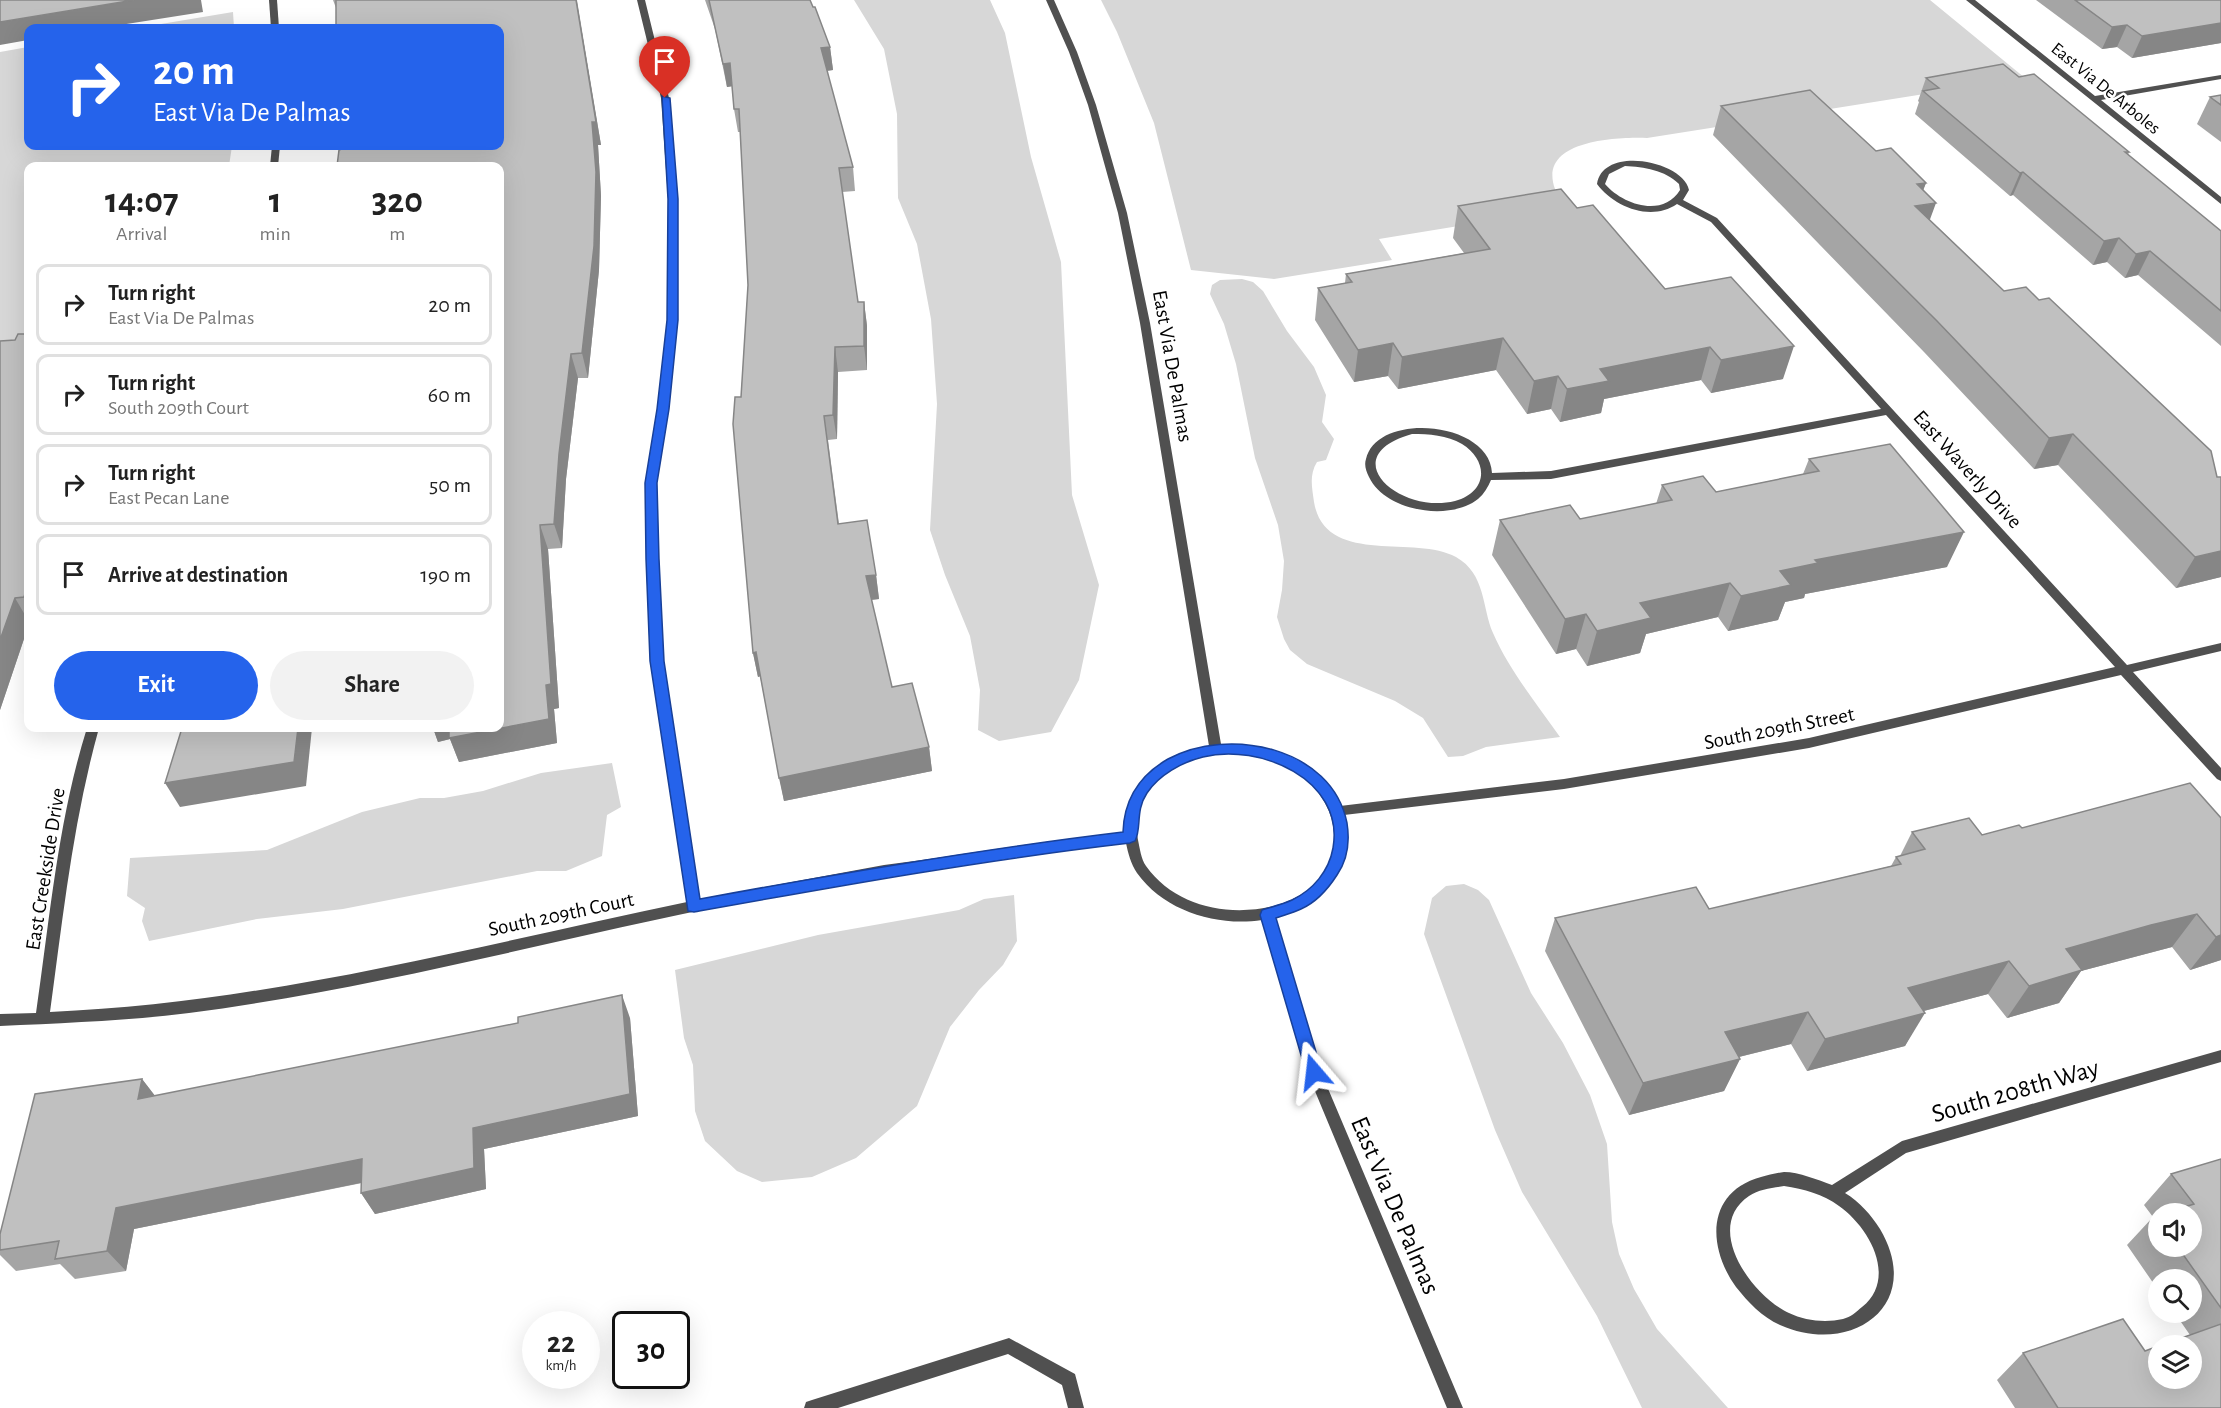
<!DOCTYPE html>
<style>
:root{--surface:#fff;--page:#f2f2f2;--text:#222;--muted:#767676;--line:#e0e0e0;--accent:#2563eb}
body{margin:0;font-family:"Alegreya Sans",sans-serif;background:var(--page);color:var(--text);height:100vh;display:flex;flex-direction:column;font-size:22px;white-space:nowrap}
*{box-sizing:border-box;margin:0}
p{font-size:20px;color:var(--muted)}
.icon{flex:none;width:33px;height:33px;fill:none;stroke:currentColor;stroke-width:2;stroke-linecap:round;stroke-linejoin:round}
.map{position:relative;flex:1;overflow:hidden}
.sheet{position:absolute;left:24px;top:162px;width:480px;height:570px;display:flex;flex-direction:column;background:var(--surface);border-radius:12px;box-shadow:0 6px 24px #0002}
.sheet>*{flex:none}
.hud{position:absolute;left:24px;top:24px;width:480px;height:126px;border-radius:12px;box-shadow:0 6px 24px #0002;background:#2563eb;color:#fff;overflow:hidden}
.controls{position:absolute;left:2148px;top:1203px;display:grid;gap:12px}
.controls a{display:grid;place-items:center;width:54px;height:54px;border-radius:50%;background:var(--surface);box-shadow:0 6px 24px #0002;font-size:30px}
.speed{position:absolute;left:522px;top:1311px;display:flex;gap:12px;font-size:30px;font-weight:700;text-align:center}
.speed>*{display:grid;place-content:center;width:78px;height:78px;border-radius:50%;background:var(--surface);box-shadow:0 6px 24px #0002;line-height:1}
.speed small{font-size:15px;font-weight:400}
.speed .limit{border:3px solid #111;border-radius:9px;background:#fff;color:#111}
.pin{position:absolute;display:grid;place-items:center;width:51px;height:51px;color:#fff;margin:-62px -26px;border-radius:50% 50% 50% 0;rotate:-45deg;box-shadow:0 0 6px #0007}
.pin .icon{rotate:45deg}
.me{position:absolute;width:66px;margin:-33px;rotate:343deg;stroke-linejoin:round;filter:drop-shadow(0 0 4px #0008)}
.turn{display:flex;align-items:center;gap:21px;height:126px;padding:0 30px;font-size:27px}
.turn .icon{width:78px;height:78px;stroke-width:2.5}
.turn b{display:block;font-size:42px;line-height:51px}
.eta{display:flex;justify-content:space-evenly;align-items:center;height:102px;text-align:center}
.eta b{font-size:36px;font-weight:600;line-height:42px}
.primary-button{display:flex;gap:12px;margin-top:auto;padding:12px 30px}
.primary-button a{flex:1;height:69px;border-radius:36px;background:var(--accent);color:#fff;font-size:24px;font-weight:600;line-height:69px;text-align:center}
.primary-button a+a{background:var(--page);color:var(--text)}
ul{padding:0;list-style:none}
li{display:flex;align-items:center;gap:18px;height:81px;margin:0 12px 9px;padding:0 18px;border:3px solid var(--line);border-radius:12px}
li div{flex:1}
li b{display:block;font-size:22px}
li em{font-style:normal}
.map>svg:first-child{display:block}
.green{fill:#d7d7d7}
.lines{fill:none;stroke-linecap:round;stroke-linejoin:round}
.lane{fill:#505050;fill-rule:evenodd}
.street{fill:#505050;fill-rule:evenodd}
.wall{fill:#a5a5a5;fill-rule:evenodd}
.shaded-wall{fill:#868686}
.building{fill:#c0c0c0;stroke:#868686;stroke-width:1.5}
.route{fill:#2563eb;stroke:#184099;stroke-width:1.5}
.labels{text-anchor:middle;stroke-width:5;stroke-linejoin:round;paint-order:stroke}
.far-street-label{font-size:18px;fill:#000;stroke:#fff}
.street-label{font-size:21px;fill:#000;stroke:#fff}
.near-street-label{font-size:26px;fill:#000;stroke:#fff}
</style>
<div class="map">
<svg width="2221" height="1408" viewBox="0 0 2221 1408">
<rect width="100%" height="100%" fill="#fff"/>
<g class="green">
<polygon points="854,0 990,0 1005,33 1031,157 1061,262 1072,495 1099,585 1079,680 1051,732 999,741 978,730 980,690 970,636 945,575 930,530 937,404 931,319 917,244 898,198 897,114 884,49"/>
<path d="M1101 0H1930L2025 78 1647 138C1617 137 1537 140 1555 189 1558 196 1565 202 1569 208L1379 239 1392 260 1274 279 1191 270 1154 123 1117 32Z"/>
<polygon points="233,12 234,28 137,28"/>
<polygon points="28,47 28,146 232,146 229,166 28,166 28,346 0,347 0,52"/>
<path d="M1242 279 1253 282 1263 291 1287 331 1314 367 1326 395 1322 422 1334 439 1326 460 1317 462C1309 475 1312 487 1314 502 1325 567 1414 534 1456 557 1486 574 1482 608 1493 633 1509 670 1537 704 1560 737L1486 747 1463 756 1448 757 1423 718 1395 701 1307 664 1290 650 1284 639 1277 617 1282 590 1284 561 1278 525 1255 458 1236 364 1224 324 1210 294 1212 285 1220 280Z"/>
<polygon points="612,763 621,807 607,815 602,856 566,871 537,871 343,909 257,919 149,941 142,921 145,908 127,896 130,858 267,850 362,812 420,798 444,798 483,791 541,773"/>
<polygon points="1464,884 1478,890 1489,900 1531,993 1563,1043 1590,1095 1607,1144 1612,1222 1619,1254 1634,1289 1657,1329 1728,1408 1642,1408 1597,1316 1522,1192 1495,1130 1424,934 1432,898 1446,886"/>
<polygon points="1014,895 1017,941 1003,965 979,990 950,1027 917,1106 856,1158 812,1177 762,1182 737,1171 705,1141 695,1111 693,1065 684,1038 675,970 818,935 959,910 984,899"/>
</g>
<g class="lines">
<polygon class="lane" points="1009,1338 1075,1374 1084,1408 1068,1408 1062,1385 1008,1354 838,1408 804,1408 806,1402 812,1400"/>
<g class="street">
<polygon points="269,0 277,0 279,28 271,28"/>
<path d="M637 0H645L669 98 678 199V320L668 409 656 483 663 661 700 899 884 865 1124 833C1121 785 1167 753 1209 746L1140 323 1118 213 1088 105 1069 52 1046 0H1054L1077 52 1096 105 1127 213 1150 323 1221 744C1269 745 1318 759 1340 806L1564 779 1809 738 2115 667 1886 415 1551 479 1491 480C1488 487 1484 494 1478 499 1449 522 1385 511 1369 477 1366 471 1364 465 1366 459 1377 411 1490 421 1492 473L1551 471 1881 409 1711 222 1677 204C1651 222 1614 207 1597 184 1603 145 1683 161 1689 190L1683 200 1717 218 2127 665 2221 643V651L2133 672 2221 768V781L2217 779 2121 675 1809 748 1564 789 1344 815C1358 866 1321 905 1274 917L1321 1072 1463 1408H1447L1307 1072 1262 920C1217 927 1164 911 1137 873 1131 864 1128 853 1126 843 995 858 864 876 735 903 553 940 373 989 189 1013 126 1021 63 1023 0 1026V1014L36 1013C50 917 58 820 87 728H99C73 821 63 917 50 1012 266 1003 476 946 687 902L651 661 646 483 658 409 668 320V199L661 98ZM1625 166C1644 167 1665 170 1679 184L1680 190C1663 218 1623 205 1605 184L1609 174ZM1412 434C1429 434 1447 435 1462 444 1489 461 1488 492 1455 501 1399 515 1333 456 1412 434ZM1216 754C1238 754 1262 754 1283 764 1350 797 1355 883 1277 905 1231 918 1175 907 1146 866 1141 859 1140 849 1138 840 1130 804 1157 773 1189 759 1198 756 1207 755 1216 754Z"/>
<polygon points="1966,0 1975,0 2095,96 2221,75 2221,79 2101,100 2221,197 2221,204"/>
<polygon points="272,146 280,146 278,166 270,166"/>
<path d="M2221 1050V1062L1906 1153 1845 1193C1860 1202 1871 1215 1880 1229 1925 1305 1852 1357 1780 1325 1762 1317 1748 1302 1736 1287 1707 1247 1706 1192 1761 1177 1768 1175 1776 1173 1784 1172 1799 1172 1818 1180 1832 1185L1902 1141ZM1784 1186C1804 1189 1823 1194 1839 1206 1869 1227 1898 1278 1862 1307 1856 1312 1851 1317 1843 1319 1826 1323 1805 1321 1789 1313 1753 1297 1702 1228 1749 1196 1759 1189 1772 1188 1784 1186Z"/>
</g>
</g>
<g class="wall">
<polygon points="333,0 577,0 601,145 598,145 601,196 599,270 588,378 578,378 566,479 562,548 548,549 559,708 554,709 557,743 459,762 450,739 438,742 433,728 500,728 500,146 336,8"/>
<polygon points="705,0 810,0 830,47 833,70 827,71 853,167 855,191 842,192 858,302 864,302 867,326 867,370 838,372 837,439 828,440 839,524 876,575 879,599 871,600 892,687 929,747 932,771 784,801 760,676 758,677 753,653 741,397 748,285 740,132 738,132 734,109 732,86 727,87 715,29"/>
<polygon points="2036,0 2221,0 2221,43 2132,58 2117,47 2102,49"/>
<polygon points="2019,77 2129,152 2128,155 2221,231 2221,346 2138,275 2125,278 2107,262 2093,265 2013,195 2010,196 1915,114 1919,102 1918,101 1926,78"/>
<polygon points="2221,95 2221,142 2197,124 2210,97"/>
<polygon points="1721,106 1876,151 1926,183 1923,190 1930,220 2004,291 2217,477 2221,477 2221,577 2176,588 2058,465 2034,469 1924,352 1713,135"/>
<polygon points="1458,206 1577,208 1665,289 1783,379 1711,393 1701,380 1604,399 1601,413 1560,422 1551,409 1527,414 1496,370 1398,389 1388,376 1354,382 1315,320 1318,288 1345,283 1346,274 1464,253 1453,238"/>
<polygon points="28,334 28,627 0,710 0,341 15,340"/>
<polygon points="1809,459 1947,567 1805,594 1804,598 1785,602 1778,620 1728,631 1718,617 1646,634 1640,653 1587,666 1576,649 1556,654 1492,555 1500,520 1580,519 1656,504 1662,485 1716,492 1803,474"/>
<polygon points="2190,783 2221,960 2190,970 2172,947 2081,971 2059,1003 2007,1018 1988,994 1924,1011 1905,1046 1807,1071 1791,1044 1739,1057 1740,1059 1724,1091 1629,1115 1545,951 1555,918 1709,909 1891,866 1896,857 1900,856 1912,832 1982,835 2022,828"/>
<polygon points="630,1018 638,1116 484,1149 486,1189 375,1214 361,1193 362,1183 134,1229 126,1271 75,1279 60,1264 16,1271 0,1255 0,1234 142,1079 155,1096"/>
<path d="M2221 1159V1408H2015L1997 1380 2023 1353 2145 1351 2190 1335 2174 1312H2192V1280H2158V1290L2127 1245 2153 1217 2144 1205 2171 1174ZM2158 1214H2192V1246H2158Z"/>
</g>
<g class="shaded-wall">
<polygon points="134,0 201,0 203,12 101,28 28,28 28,40 0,45 0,22"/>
<polygon points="576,0 577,0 577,3 601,145 598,145 601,196 599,270 588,378 582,353"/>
<polygon points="2221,23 2221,43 2132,58 2142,36"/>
<polygon points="2127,25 2117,47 2102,49 2112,27"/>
<polygon points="830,47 833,70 824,71 821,48"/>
<polygon points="730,63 734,86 727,87 723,64"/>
<polygon points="2023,172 2013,195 2010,196 2020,173"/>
<polygon points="1926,183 1917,206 1936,203 1925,233 1904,237 1917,184"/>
<polygon points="2119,238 2107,262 2093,265 2104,241"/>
<polygon points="2150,251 2138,275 2125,278 2136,254"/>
<polygon points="864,302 867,326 867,370 864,346"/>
<polygon points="1503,338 1496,370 1398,389 1402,357"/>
<polygon points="1393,343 1388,376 1354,382 1358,350"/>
<polygon points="1794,346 1783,379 1711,393 1721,360"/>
<polygon points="835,347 838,372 837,439 833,415"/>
<polygon points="1710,347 1701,380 1604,399 1601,413 1560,422 1567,389 1600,369"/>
<polygon points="571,354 578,378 566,479 562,548 554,524 559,454"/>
<polygon points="1558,376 1551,409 1527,414 1534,381"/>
<polygon points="2073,434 2058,465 2034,469 2049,438"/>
<polygon points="540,525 548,549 559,708 554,709 557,743 459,762 450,739 438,742 433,728 454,728 546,685"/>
<polygon points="1964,532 1947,567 1805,594 1804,598 1785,602 1778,620 1728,631 1741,596 1780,571 1815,560"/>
<polygon points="2221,551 2221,577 2176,588 2195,557"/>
<polygon points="876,575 879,599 869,600 866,576"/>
<polygon points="1730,583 1718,617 1646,634 1640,653 1587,666 1597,631 1640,603"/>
<polygon points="28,584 28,605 24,597"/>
<polygon points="15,598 28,620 28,627 0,710 0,640"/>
<polygon points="1586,614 1576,649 1556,654 1565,619"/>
<polygon points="756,652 761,676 758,677 753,653"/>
<polygon points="298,728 312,728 306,786 180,807 165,783"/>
<polygon points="929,747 932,771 784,801 779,778"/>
<polygon points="2197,914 2172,947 2081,971 2059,1003 2007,1018 2029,986 2066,949 2151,925"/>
<polygon points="2221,935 2221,960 2190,970 2216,937"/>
<polygon points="2009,961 1988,994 1889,1020 1908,988"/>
<polygon points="622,995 630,1018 638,1116 484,1149 486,1189 375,1214 361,1193 473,1128"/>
<polygon points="1808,1012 1791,1044 1710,1064 1725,1032"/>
<polygon points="1925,1013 1905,1046 1807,1071 1825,1039"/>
<polygon points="1740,1059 1724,1091 1629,1115 1643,1083"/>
<polygon points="142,1079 159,1101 138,1099"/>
<polygon points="362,1159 375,1180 134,1229 126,1271 107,1251 116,1208"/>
</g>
<g class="building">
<polygon points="0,0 134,0 0,22"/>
<polygon points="336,0 576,0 596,122 592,122 596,172 594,246 582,353 571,354 559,454 554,524 540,525 551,684 546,685 549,719 449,738 449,728 500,728 500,166 337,166 339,150 342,149 342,146 500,146 500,28 336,28"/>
<polygon points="709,0 810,0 813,7 815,7 830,47 821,48 853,167 839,168 858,302 864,302 864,346 835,347 833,415 824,416 838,524 867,520 876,575 866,576 892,687 912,683 929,747 779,778 756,652 753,653 733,424 735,397 741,397 748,285 739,109 734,109 730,63 723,64"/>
<polygon points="2075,0 2221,0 2221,23 2142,36 2127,25 2112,27"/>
<polygon points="2003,64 2019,77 2034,74 2129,152 2125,152 2221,231 2221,311 2150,251 2136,254 2119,238 2104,241 2023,172 2020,173 1923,91 1939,88 1926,78"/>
<polygon points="1810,90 1876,151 1891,148 1926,183 1917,184 1936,203 1915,206 2004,291 2026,287 2039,300 2049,298 2211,451 2217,477 2221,477 2221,551 2195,557 2073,434 2049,438 1937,321 1721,106"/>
<polygon points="2221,95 2221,105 2210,97"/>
<polygon points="1561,189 1577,208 1593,205 1665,289 1731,277 1794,346 1721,360 1710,347 1600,369 1609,381 1567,389 1558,376 1534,381 1503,338 1402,357 1393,343 1358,350 1318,288 1352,282 1346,274 1490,249 1458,206"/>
<polygon points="18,334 28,334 28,584 24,597 15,598 0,640 0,341 15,340"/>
<polygon points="1890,444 1964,532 1815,560 1818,563 1780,571 1791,585 1741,596 1730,583 1640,603 1651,618 1597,631 1586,614 1565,619 1500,520 1570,505 1580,519 1672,500 1662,485 1703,476 1716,492 1819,471 1809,459"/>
<polygon points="182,728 298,728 294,762 165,783"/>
<polygon points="2190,783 2221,818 2221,935 2216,937 2197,914 2151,925 2066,949 2082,970 2029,986 2009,961 1908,988 1925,1013 1825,1039 1808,1012 1725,1032 1740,1059 1643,1083 1555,918 1696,887 1709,909 1901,864 1896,857 1925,849 1912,832 1969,818 1982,835 2019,825 2022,828"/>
<polygon points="622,995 630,1094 473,1128 474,1168 361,1193 362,1159 116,1208 107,1251 55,1259 59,1241 0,1250 0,1234 35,1094 142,1079 138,1099 518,1023 518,1017"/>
<polygon points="2221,1159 2221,1308 2177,1246 2192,1246 2192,1214 2162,1214 2194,1204 2171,1174"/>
<polygon points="2158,1214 2158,1222 2154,1216"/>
<polygon points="2123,1319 2145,1351 2158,1346 2158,1378 2192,1378 2192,1346 2159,1346 2221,1324 2221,1408 2058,1408 2023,1353"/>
</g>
<path class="route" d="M662 96 670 98 678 199V320L669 409 657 483 659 559 664 661 700 899C841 873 981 849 1123 832 1124 800 1140 775 1168 759 1228 726 1332 747 1347 823 1350 842 1348 859 1337 875 1328 889 1317 902 1301 909 1293 913 1284 915 1276 918L1322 1072 1319 1077 1314 1079 1308 1077 1306 1072 1260 915 1262 910C1272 907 1283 904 1292 900 1313 890 1329 871 1333 848 1345 779 1259 743 1203 757 1182 762 1159 775 1147 793 1135 811 1142 828 1135 841L1130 843C983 860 839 886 694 912L688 911 650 661 646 559 645 483 657 409 667 320 668 199Z"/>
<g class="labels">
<g class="far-street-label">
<text transform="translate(2106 88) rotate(39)" y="6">East Via De Arboles</text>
</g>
<g class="street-label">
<text transform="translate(1173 366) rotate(80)" y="7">East Via De Palmas</text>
<text transform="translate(1968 469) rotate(48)" y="7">East Waverly Drive</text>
<text transform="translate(1779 728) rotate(-11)" y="7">South 209th Street</text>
<text transform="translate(45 869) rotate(-81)" y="7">East Creekside Drive</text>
<text transform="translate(561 914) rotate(-12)" y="7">South 209th Court</text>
</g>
<g class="near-street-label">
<text transform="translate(2015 1090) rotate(-16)" y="9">South 208th Way</text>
<text transform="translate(1396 1205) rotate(67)" y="9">East Via De Palmas</text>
</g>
</g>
</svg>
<div class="controls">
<a><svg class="icon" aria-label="sound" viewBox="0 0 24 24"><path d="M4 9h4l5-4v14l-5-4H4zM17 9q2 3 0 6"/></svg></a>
<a><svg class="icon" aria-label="search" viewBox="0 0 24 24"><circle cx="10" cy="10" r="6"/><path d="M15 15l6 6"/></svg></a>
<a><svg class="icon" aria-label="layers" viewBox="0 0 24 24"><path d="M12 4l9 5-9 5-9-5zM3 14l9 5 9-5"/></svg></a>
</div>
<div class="speed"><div>22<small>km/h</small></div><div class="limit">30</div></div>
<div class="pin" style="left:665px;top:98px;background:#d93025"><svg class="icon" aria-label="arrive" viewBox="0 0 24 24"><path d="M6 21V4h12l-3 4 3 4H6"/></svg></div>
<svg class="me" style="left:1314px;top:1072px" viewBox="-20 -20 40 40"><path d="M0-17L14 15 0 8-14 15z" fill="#2563eb" stroke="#fff" stroke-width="4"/></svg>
<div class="hud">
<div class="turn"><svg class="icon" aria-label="right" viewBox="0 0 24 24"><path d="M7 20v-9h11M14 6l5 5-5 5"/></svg><div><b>20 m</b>East Via De Palmas</div></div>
</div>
<section class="sheet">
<div class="eta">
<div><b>14:07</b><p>Arrival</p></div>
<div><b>1</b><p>min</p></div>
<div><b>320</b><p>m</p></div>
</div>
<ul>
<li><svg class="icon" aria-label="right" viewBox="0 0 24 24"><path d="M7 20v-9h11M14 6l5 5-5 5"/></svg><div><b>Turn right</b><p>East Via De Palmas</p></div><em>20 m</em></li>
<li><svg class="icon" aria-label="right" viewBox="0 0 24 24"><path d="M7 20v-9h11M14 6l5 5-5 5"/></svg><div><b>Turn right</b><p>South 209th Court</p></div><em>60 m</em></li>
<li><svg class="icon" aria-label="right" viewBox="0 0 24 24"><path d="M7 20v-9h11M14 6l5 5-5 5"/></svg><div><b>Turn right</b><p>East Pecan Lane</p></div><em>50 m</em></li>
<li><svg class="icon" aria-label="arrive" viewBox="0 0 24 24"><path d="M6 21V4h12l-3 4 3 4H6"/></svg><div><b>Arrive at destination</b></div><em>190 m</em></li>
</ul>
<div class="primary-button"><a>Exit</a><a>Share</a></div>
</section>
</div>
